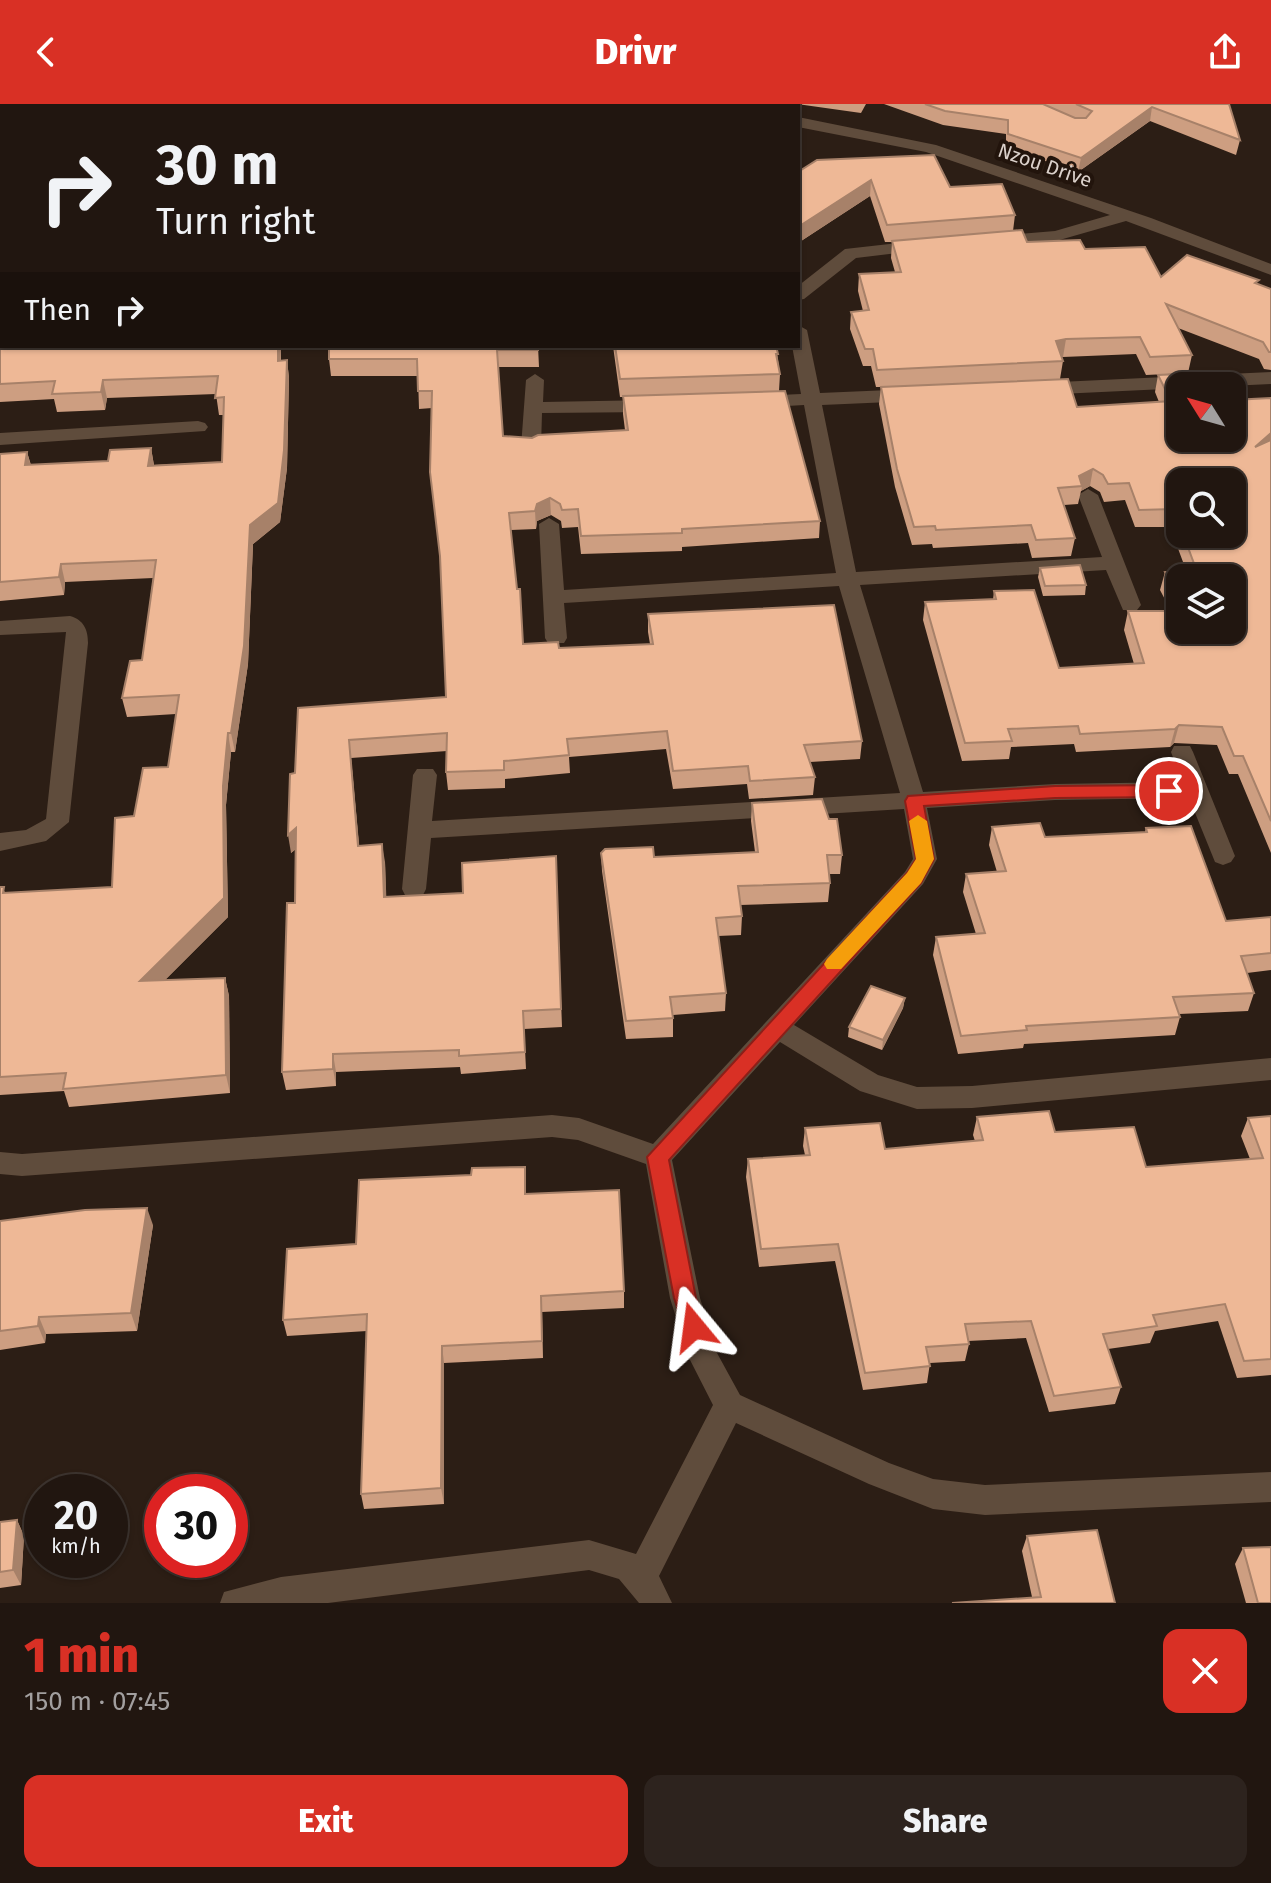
<!DOCTYPE html>
<meta charset="utf-8">
<style>
:root{--surface:#211610;--page:#2d231e;--text:#f1f3f6;--muted:#a29f9f;--line:#3e3530;--accent:#d93025}
body{margin:0;font-family:"Fira Sans",sans-serif;background:var(--page);color:var(--text);height:100vh;display:flex;flex-direction:column;font-size:30px;white-space:nowrap}
*{box-sizing:border-box;margin:0}
p{font-size:26px;color:var(--muted)}
.icon{flex:none;width:44px;height:44px;fill:none;stroke:currentColor;stroke-width:2;stroke-linecap:round;stroke-linejoin:round}
.map{position:relative;height:1499px;overflow:hidden}
.drawer{display:flex;flex-direction:column;background:var(--surface);flex:1}
.drawer>*{flex:none}
.hud{position:absolute;left:0px;top:0px;width:800px;height:244px;box-shadow:0 2px 6px #0004,0 0 0 2px var(--line);background:#211610;color:var(--text);overflow:hidden}
.needle{width:52px;rotate:307deg}
.fabs{position:absolute;left:1166px;top:268px;display:grid;gap:16px}
.fabs a{display:grid;place-items:center;width:80px;height:80px;border-radius:16px;background:var(--surface);box-shadow:0 2px 6px #0004,0 0 0 2px var(--line);font-size:40px}
.speed{position:absolute;left:24px;top:1370px;display:flex;gap:16px;font-size:40px;font-weight:700;text-align:center}
.speed>*{display:grid;place-content:center;width:104px;height:104px;border-radius:50%;background:var(--surface);box-shadow:0 2px 6px #0004,0 0 0 2px var(--line);line-height:1}
.speed small{font-size:20px;font-weight:400}
.speed .limit{border:12px solid #d22;background:#fff;color:#111}
.pin{position:absolute;display:grid;place-items:center;width:68px;height:68px;color:#fff;margin:-34px;border:4px solid #fff;border-radius:50%;box-shadow:0 2px 8px #0007}
.me{position:absolute;width:88px;margin:-44px;rotate:344deg;stroke-linejoin:round;filter:drop-shadow(0 0 6px #0008)}
.turn{display:flex;align-items:center;gap:28px;height:168px;padding:0 24px;font-size:36px}
.turn .icon{width:104px;height:104px;stroke-width:2.5}
.turn b{display:block;font-size:56px;line-height:68px}
.then{display:flex;align-items:center;height:76px;padding:0 24px;background:#0003;gap:16px;font-size:30px}
.round{display:grid;place-items:center;flex:none;width:84px;height:84px;border-radius:16px;background:var(--page)}
.headline{display:flex;align-items:center;justify-content:space-between;height:136px;padding:0 24px}
h1{font-size:48px;font-weight:800;line-height:60px;color:var(--accent)}
.cta{display:flex;gap:16px;margin-top:auto;padding:16px 24px}
.cta a{flex:1;height:92px;border-radius:16px;background:var(--accent);color:#fff;font-size:32px;font-weight:800;line-height:92px;text-align:center}
.cta a+a{background:var(--page);color:var(--text)}
header{display:flex;justify-content:space-between;align-items:center;height:104px;padding:0 24px;background:var(--accent);color:#fff;font-size:36px;font-weight:800}
.map>svg:first-child{display:block}
.lines{fill:none;stroke-linecap:round;stroke-linejoin:round}
.minor{fill:#5f4c3c;fill-rule:evenodd}
.wall{fill:#cd9e81;fill-rule:evenodd}
.shaded-wall{fill:#a78169}
.building{fill:#eeb896;stroke:#a78169;stroke-width:2}
.route{fill:#d93025;stroke:#8d1f18;stroke-width:2}
.slow{fill:#f59e0b}
.labels{text-anchor:middle;stroke-width:8;stroke-linejoin:round;paint-order:stroke}
.far-street-label{font-size:20px;fill:#dbd1cb;stroke:#22140c}
</style>
<header><svg class="icon" aria-label="back" viewBox="0 0 24 24"><path d="M15 5l-7 7 7 7"/></svg>Drivr<svg class="icon" aria-label="share" viewBox="0 0 24 24"><path d="M12 15V3M7 8l5-5 5 5M5 13v7h14v-7"/></svg></header>
<div class="map">
<svg width="1271" height="1499" viewBox="0 0 1271 1499">
<rect width="100%" height="100%" fill="#2c1e15"/>
<g class="lines">
<g class="minor">
<polygon points="471,0 487,0 469,2"/>
<polygon points="682,0 709,0 711,2 684,2"/>
<polygon points="716,0 734,0 714,2"/>
<polygon points="798,13 936,41 1151,114 1271,160 1271,171 1126,117 1056,137 987,141 985,137 993,132 1055,127 1110,111 926,48 798,23"/>
<polygon points="925,136 933,141 931,145 856,154 804,195 798,196 798,182 845,145"/>
<polygon points="798,221 807,226 820,289 913,285 922,291 913,297 822,301 856,468 1102,453 1078,391 1088,385 1098,391 1141,501 1137,506 1123,506 1106,466 860,481 923,688 1055,680 1182,678 1171,648 1174,642 1190,642 1193,648 1235,752 1231,758 1223,761 1215,758 1189,694 1055,696 927,704 937,755 923,780 794,921 878,971 917,983 972,982 1271,954 1271,976 972,1004 917,1005 860,987 780,938 672,1056 700,1194 717,1249 740,1291 889,1359 933,1375 985,1381 1271,1368 1271,1398 985,1411 933,1405 869,1380 736,1319 659,1472 672,1499 639,1499 619,1475 589,1466 328,1499 220,1499 224,1488 281,1473 589,1436 636,1450 713,1301 688,1252 670,1194 646,1060 578,1036 552,1033 22,1072 0,1070 0,1048 22,1050 552,1011 579,1014 653,1040 905,768 913,755 904,705 431,734 426,785 423,791 414,794 405,791 402,785 413,671 417,665 433,665 437,671 432,717 900,689 839,482 564,499 567,534 564,539 548,539 545,534 539,420 549,414 559,420 564,486 836,469 804,301 754,304 745,298 754,292 801,290 792,242 798,242"/>
<polygon points="1271,268 1271,280 1038,291 1029,285 1038,279"/>
<polygon points="535,270 544,276 543,298 653,296 662,302 653,308 542,309 541,343 531,349 521,343 526,276"/>
<polygon points="198,317 205,319 208,323 205,327 0,341 0,329"/>
<path d="M70 512C84 516 88 526 88 539L69 718 46 737 0 747V729L26 726 46 715 66 528 0 531V517Z"/>
</g>
</g>
<g class="wall">
<polygon points="0,0 2,2 2,98 0,98"/>
<polygon points="553,0 592,0 591,2"/>
<polygon points="797,0 866,0 861,9"/>
<polygon points="884,0 1229,0 1240,36 1236,51 1150,17 1078,68 1006,44 1006,30 943,21"/>
<path d="M798 68 950 83 1015 111 1013 127 1027 138 1085 145 1161 173 1258 180 1271 185V266L1264 265 1259 255 1178 224 1192 251 1188 269 1146 271 1136 250 1063 253H1061L1063 257 1060 275 1077 303 1159 298 1155 288 1158 271 1201 269 1180 334 1271 294V749L1238 670H1229L1217 641 1174 639 1170 643 1076 648 1074 640 1011 643 1009 655 962 657 923 516 925 498 993 496 994 487 1059 564 1134 560 1124 526 1128 507H1171L1160 486 1165 468 1186 466 1170 423H1135L1125 396 1104 398 1100 388 1090 382 1081 387 1078 400 1064 401 1075 434 1071 452 1032 454 1028 439 933 444 932 440 912 441 895 383 879 300 881 283H876L871 262H863L850 225 851 208 863 207 858 187 859 170 895 168 891 154 892 138H885L870 92 798 139ZM1180 378 1232 430H1180ZM1180 474 1232 526H1180Z"/>
<polygon points="0,242 281,242 281,257 287,256 289,274 287,364 280,418 253,440 248,560 235,648 231,648 226,701 228,813 165,876 225,874 229,892 230,989 69,1003 64,987 0,991 0,783 6,789 112,783 134,712 168,663 176,610 127,613 122,594 142,556 153,474 65,478 64,491 0,497 0,350 27,348 31,361 108,357 151,344 154,361 222,358 224,311 219,311 216,290 107,294 105,306 57,308 54,295 0,298"/>
<polygon points="538,242 539,263 498,263 503,332 532,334 625,326 623,310 623,293 620,293 613,242 776,242 780,270 779,287 820,417 819,434 682,443 682,447 581,450 578,423 562,424 561,417 551,411 537,417 536,425 511,426 523,540 559,544 650,540 648,528 648,510 862,637 860,655 810,658 815,673 813,691 749,695 747,680 673,685 666,645 569,653 570,669 505,675 505,684 448,686 446,668 447,647 351,654 359,742 385,758 386,793 463,789 556,752 562,923 524,925 526,965 461,970 460,963 336,968 336,982 286,986 282,968 295,799 296,745 291,749 298,604 446,593 441,459 430,368 432,304 419,305 418,272 331,272 329,255"/>
<polygon points="1040,464 1086,481 1085,491 1043,492 1038,473"/>
<polygon points="752,699 829,715 842,751 840,770 829,770 830,779 828,798 740,801 742,812 741,831 718,832 726,889 725,907 673,911 673,933 626,935 602,767 601,749 654,753 755,748 751,717"/>
<polygon points="992,723 1045,733 1145,728 1146,724 1226,817 1271,813 1271,866 1247,869 1254,889 1248,907 1179,910 1180,913 1175,931 1024,940 1023,944 958,950 933,851 936,833 976,830 963,788 966,770 997,768 989,741"/>
<polygon points="905,894 903,904 882,946 848,933 849,923"/>
<polygon points="1271,1012 1271,1271 1237,1274 1218,1217 1155,1227 1150,1239 1108,1245 1121,1283 1115,1300 1049,1308 1026,1234 968,1237 969,1240 965,1257 930,1259 927,1279 863,1286 835,1157 759,1163 746,1073 748,1055 805,1051 803,1042 805,1024 885,1045 975,1037 973,1031 977,1013 1055,1028 1146,1063 1250,1055 1241,1032 1248,1014"/>
<polygon points="526,1080 526,1090 624,1187 624,1204 542,1208 543,1254 444,1259 444,1400 364,1405 361,1390 367,1227 287,1232 283,1216 356,1140"/>
<polygon points="0,1117 153,1121 137,1227 46,1230 45,1239 0,1246"/>
<polygon points="17,1416 24,1432 21,1481 0,1484 0,1418"/>
<polygon points="1027,1432 1115,1499 1032,1493 1022,1447"/>
<polygon points="1243,1444 1271,1499 1246,1499 1235,1460"/>
</g>
<g class="shaded-wall">
<polygon points="1152,3 1150,17 1078,68 1081,54"/>
<polygon points="871,76 870,92 798,139 798,123"/>
<polygon points="1066,235 1063,253 1053,254 1056,237"/>
<polygon points="278,242 281,242 280,275 278,257"/>
<polygon points="287,256 289,274 287,364 280,418 253,440 248,560 235,648 231,629 250,421"/>
<polygon points="103,276 107,294 105,306 101,288"/>
<polygon points="1271,329 1271,343 1255,343"/>
<polygon points="151,344 154,362 148,362"/>
<polygon points="27,348 32,366 25,361"/>
<polygon points="1093,365 1090,382 1081,387 1082,382 1079,372"/>
<polygon points="550,394 551,411 537,417 536,425 535,407 537,400"/>
<polygon points="61,460 65,478 64,491 59,473"/>
<polygon points="1179,621 1174,639 1170,643 1175,625"/>
<polygon points="228,629 231,648 226,701 228,813 145,896 140,877 223,682"/>
<polygon points="349,636 351,654 361,760 358,742"/>
<polygon points="296,724 299,742 291,749 288,731"/>
<polygon points="382,740 385,758 387,811 384,793"/>
<polygon points="225,874 229,892 230,989 226,971"/>
<polygon points="905,894 903,904 882,946 883,936"/>
<polygon points="333,950 336,968 336,982 333,965"/>
<polygon points="147,1104 153,1121 137,1227 131,1209"/>
<polygon points="39,1213 46,1230 45,1239 38,1222"/>
<polygon points="442,1242 444,1259 444,1400 441,1384"/>
<polygon points="17,1416 24,1432 21,1481 13,1466"/>
</g>
<g class="building">
<polygon points="0,0 77,0 76,2 2,2 2,81 0,81"/>
<polygon points="925,0 1043,0 1075,14 1086,14 1092,7 1076,0 1229,0 1240,36 1152,3 1081,54 1008,30 1008,16 945,7"/>
<polygon points="934,51 950,83 1002,80 1015,111 887,121 871,76 798,123 798,68 817,56"/>
<polygon points="1022,126 1027,138 1080,136 1085,145 1145,143 1161,173 1187,151 1259,176 1255,179 1271,185 1271,248 1269,248 1263,238 1166,200 1192,251 1150,253 1140,233 1066,235 1056,237 1063,257 877,266 873,245 865,245 851,208 869,206 859,170 901,168 892,137"/>
<polygon points="0,242 278,242 278,257 287,256 284,346 278,399 250,421 244,542 231,629 228,629 223,682 224,794 140,877 225,874 226,971 63,985 66,969 0,973 0,783 4,783 3,789 112,783 115,714 134,712 143,664 168,663 179,591 122,594 130,557 142,556 156,456 61,460 59,473 0,478 0,350 27,348 25,361 108,357 110,346 151,344 148,362 222,358 224,293 215,294 218,272 103,276 101,288 52,290 55,277 0,280"/>
<polygon points="329,242 538,242 538,246 497,246 503,332 532,334 538,331 628,326 623,292 785,287 820,417 682,425 682,429 581,432 578,405 562,406 560,400 550,394 537,400 535,407 509,409 517,485 520,485 523,540 558,538 559,544 653,540 648,510 834,501 862,637 804,641 815,673 750,677 748,662 673,667 667,627 567,635 569,651 504,657 504,666 446,668 447,629 349,636 358,742 382,740 384,793 463,789 462,759 556,752 561,905 523,907 525,948 459,952 459,946 333,950 333,965 282,968 287,799 295,799 296,724 288,731 290,670 295,669 298,604 446,593 440,452 430,368 432,287 418,287 417,255 329,255"/>
<polygon points="615,242 776,242 778,250 776,250 780,270 620,275"/>
<polygon points="1201,269 1208,282 1180,282 1180,334 1232,334 1232,296 1271,294 1271,329 1255,343 1271,336 1271,717 1243,652 1234,652 1222,623 1179,621 1175,625 1080,630 1078,622 1008,625 1012,637 965,639 925,498 996,495 994,487 1034,486 1059,564 1144,559 1128,507 1180,507 1180,526 1232,526 1232,474 1180,474 1180,497 1165,468 1196,465 1183,430 1232,430 1232,378 1180,378 1180,421 1174,405 1139,406 1129,379 1108,380 1103,371 1093,365 1079,372 1082,382 1058,384 1075,434 1036,436 1031,421 936,426 935,422 914,423 897,365 881,283 1068,275 1077,303 1171,297 1158,271"/>
<polygon points="1080,461 1086,481 1045,482 1040,464"/>
<polygon points="822,695 829,715 837,715 842,751 827,751 830,779 738,782 742,812 716,814 726,889 670,893 673,914 626,917 601,749 605,745 653,743 654,753 758,748 752,699"/>
<polygon points="1040,719 1045,733 1147,728 1146,724 1191,722 1226,817 1271,813 1271,849 1241,852 1254,889 1173,893 1180,913 1026,922 1027,926 961,932 936,833 985,829 966,770 1006,767 992,723"/>
<polygon points="871,882 905,894 883,936 849,923"/>
<polygon points="1049,1007 1055,1028 1134,1023 1146,1063 1263,1054 1248,1014 1271,1012 1271,1255 1244,1257 1225,1200 1153,1211 1157,1222 1103,1230 1121,1283 1054,1292 1031,1217 965,1220 969,1240 926,1243 930,1262 865,1269 838,1140 761,1145 748,1055 810,1051 805,1024 880,1019 885,1045 983,1036 977,1013"/>
<polygon points="525,1063 525,1090 619,1086 624,1187 541,1192 542,1237 442,1242 441,1384 361,1390 367,1210 283,1216 287,1145 356,1140 359,1076 471,1071 472,1064"/>
<polygon points="147,1104 131,1209 39,1213 38,1222 0,1227 0,1117 85,1106"/>
<polygon points="17,1416 13,1466 0,1468 0,1418"/>
<polygon points="1097,1426 1115,1499 952,1499 1041,1493 1027,1432"/>
<polygon points="1271,1443 1271,1499 1258,1499 1243,1444"/>
</g>
<polygon class="route" points="1169,681 1178,687 1169,693 1055,694 924,702 934,755 921,779 669,1056 696,1194 705,1223 702,1230 694,1233 686,1230 674,1194 647,1053 907,769 916,755 905,697 908,692 1055,682"/>
<polygon class="slow" points="918,711 927,717 934,755 921,779 841,865 827,865 824,860 827,855 907,769 916,755 909,717"/>
<g class="labels">
<g class="far-street-label">
<text transform="translate(1045 61) rotate(19)" y="7">Nzou Drive</text>
</g>
</g>
</svg>
<div class="fabs">
<a><svg class="needle" viewBox="-14 -14 28 28"><path d="M0-13l5 13h-10z" fill="#e53935"/><path d="M0 13l5-13h-10z" fill="#a29f9f"/></svg></a>
<a><svg class="icon" aria-label="search" viewBox="0 0 24 24"><circle cx="10" cy="10" r="6"/><path d="M15 15l6 6"/></svg></a>
<a><svg class="icon" aria-label="layers" viewBox="0 0 24 24"><path d="M12 4l9 5-9 5-9-5zM3 14l9 5 9-5"/></svg></a>
</div>
<div class="speed"><div>20<small>km/h</small></div><div class="limit">30</div></div>
<div class="pin" style="left:1169px;top:687px;background:#d93025"><svg class="icon" aria-label="arrive" viewBox="0 0 24 24"><path d="M6 21V4h12l-3 4 3 4H6"/></svg></div>
<svg class="me" style="left:694px;top:1223px" viewBox="-20 -20 40 40"><path d="M0-17L14 15 0 8-14 15z" fill="#d93025" stroke="#fff" stroke-width="4"/></svg>
<div class="hud">
<div class="turn"><svg class="icon" aria-label="right" viewBox="0 0 24 24"><path d="M7 20v-9h11M14 6l5 5-5 5"/></svg><div><b>30 m</b>Turn right</div></div>
<div class="then">Then<svg class="icon" aria-label="right" viewBox="0 0 24 24"><path d="M7 20v-9h11M14 6l5 5-5 5"/></svg></div>
</div>
</div>
<section class="drawer">
<div class="headline"><div><h1>1 min</h1><p>150 m · 07:45</p></div><a class="round" style="background:#d93025;color:#fff"><svg class="icon" aria-label="close" viewBox="0 0 24 24"><path d="M6 6l12 12M18 6L6 18"/></svg></a></div>
<div class="cta"><a>Exit</a><a>Share</a></div>
</section>
